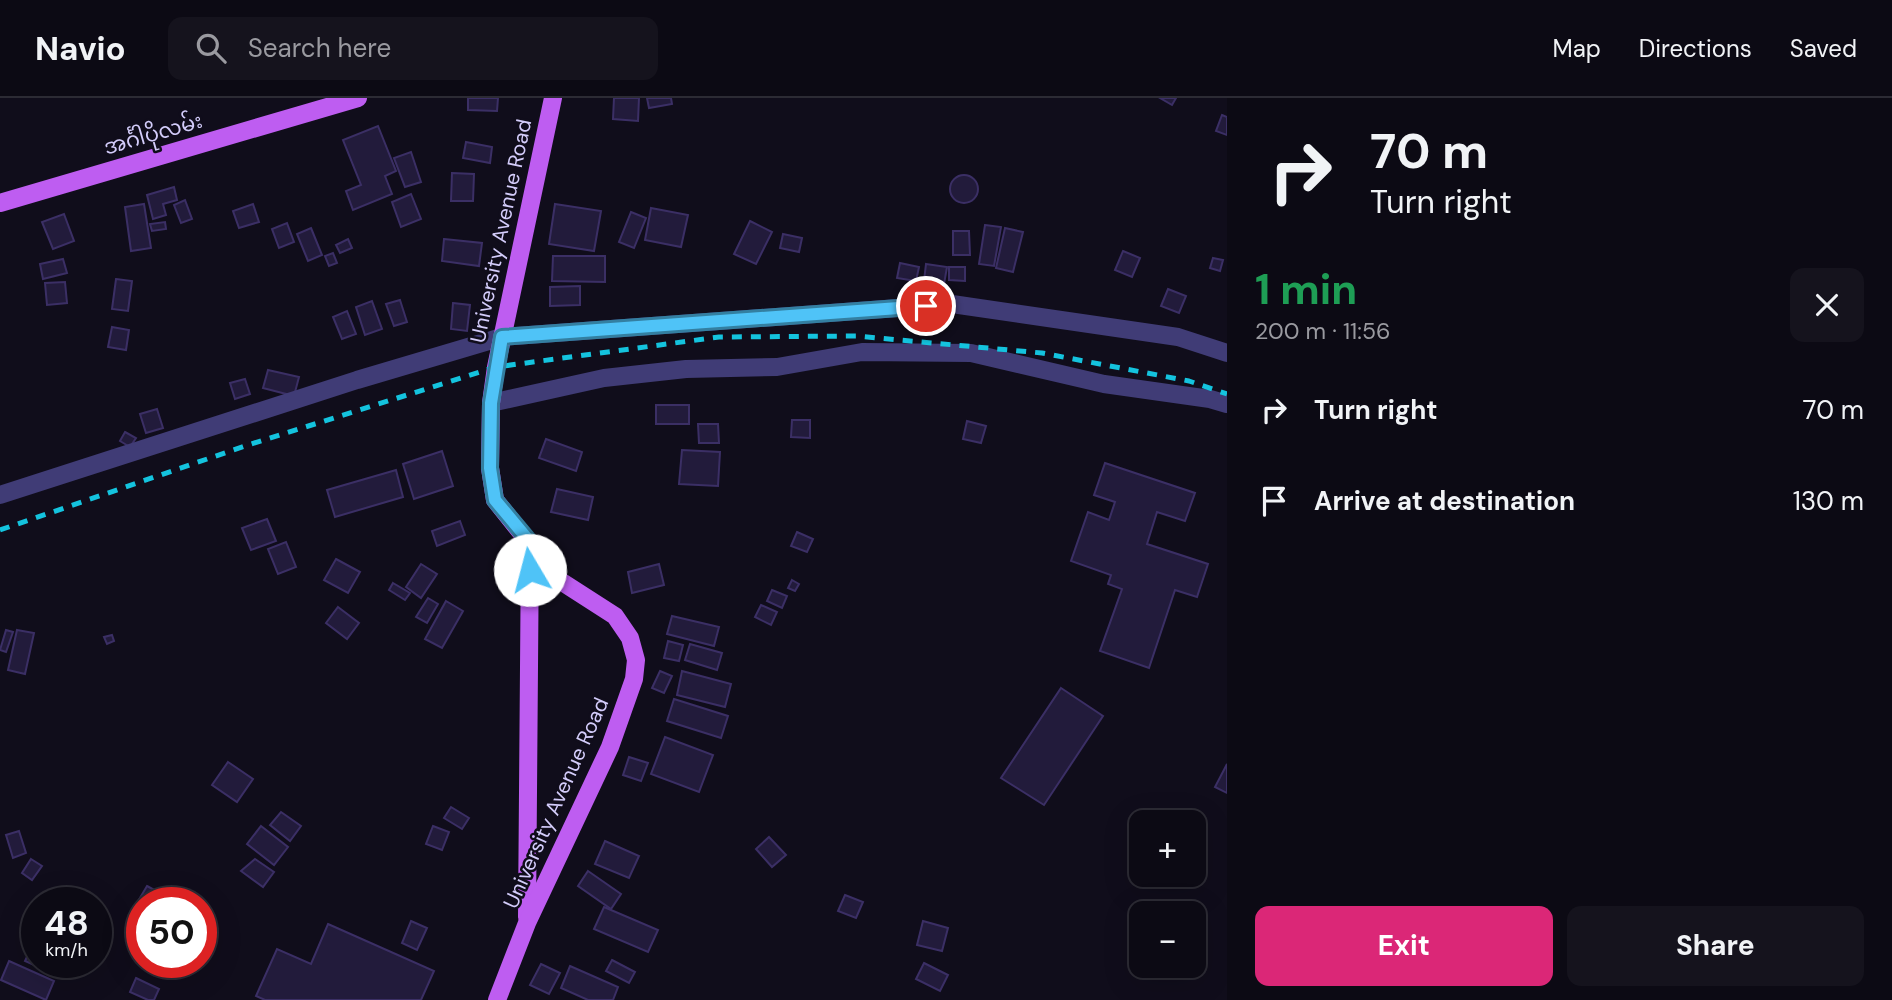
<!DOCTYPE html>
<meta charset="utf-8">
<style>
:root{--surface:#0c0a14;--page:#15131d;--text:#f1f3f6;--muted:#9a9aa0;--line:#2c2b34;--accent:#db2777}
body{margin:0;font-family:"DM Sans","Noto Sans Myanmar",sans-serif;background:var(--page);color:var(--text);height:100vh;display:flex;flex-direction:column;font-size:26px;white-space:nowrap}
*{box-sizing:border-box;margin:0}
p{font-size:23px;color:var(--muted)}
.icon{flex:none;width:38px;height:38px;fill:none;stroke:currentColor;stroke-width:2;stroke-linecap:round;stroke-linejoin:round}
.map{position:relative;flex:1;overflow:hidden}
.panel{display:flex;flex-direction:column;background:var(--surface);width:665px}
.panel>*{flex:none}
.banner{background:#0c0a14;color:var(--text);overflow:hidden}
.controls{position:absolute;left:1129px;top:712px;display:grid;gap:14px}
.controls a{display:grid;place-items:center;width:77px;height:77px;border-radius:14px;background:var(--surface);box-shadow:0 7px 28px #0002,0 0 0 2px var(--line);font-size:35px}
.speed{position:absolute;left:21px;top:789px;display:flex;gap:14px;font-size:35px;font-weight:700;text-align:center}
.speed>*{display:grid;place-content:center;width:91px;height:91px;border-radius:50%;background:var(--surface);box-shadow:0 7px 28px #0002,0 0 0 2px var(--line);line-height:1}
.speed small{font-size:18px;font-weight:400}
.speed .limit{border:10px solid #d22;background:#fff;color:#111}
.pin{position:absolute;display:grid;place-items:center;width:60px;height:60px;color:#fff;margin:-30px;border:4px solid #fff;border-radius:50%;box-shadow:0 2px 7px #0007}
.me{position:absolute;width:77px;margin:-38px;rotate:352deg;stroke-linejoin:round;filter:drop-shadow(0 0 5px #0008)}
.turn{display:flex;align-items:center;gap:24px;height:147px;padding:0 28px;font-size:32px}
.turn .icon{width:91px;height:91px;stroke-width:2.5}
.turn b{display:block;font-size:49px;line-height:60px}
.round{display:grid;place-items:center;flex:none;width:74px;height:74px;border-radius:14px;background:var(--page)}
.summary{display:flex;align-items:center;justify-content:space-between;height:119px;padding:0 28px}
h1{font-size:42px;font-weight:700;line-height:52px;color:#1e9e55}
.button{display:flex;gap:14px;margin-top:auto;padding:14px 28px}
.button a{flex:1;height:80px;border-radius:14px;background:var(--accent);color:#fff;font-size:28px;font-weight:700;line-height:80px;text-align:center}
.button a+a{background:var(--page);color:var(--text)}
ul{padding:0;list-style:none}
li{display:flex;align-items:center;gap:21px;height:91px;padding:0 28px}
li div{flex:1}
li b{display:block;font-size:26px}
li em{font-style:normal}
header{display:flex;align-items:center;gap:42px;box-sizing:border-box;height:98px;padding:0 35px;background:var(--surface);border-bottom:2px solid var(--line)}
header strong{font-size:33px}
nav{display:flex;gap:38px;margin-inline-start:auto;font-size:24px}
.search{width:490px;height:63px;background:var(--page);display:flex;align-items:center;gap:18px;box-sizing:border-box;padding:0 24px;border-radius:14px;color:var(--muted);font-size:26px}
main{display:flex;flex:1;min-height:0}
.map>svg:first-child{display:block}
.building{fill:#221b3b;stroke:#3b2f65;stroke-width:2}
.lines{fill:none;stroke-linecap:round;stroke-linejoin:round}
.minor{stroke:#403c76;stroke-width:18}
.major{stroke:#be5df1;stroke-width:18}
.rail{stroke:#14c3de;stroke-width:5;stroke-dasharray:10 9;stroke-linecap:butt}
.route-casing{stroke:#337fa1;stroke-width:18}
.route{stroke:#4fc3f7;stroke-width:12}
.labels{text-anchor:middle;stroke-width:5;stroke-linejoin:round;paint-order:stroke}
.street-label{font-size:21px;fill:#d3ccfa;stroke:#100d1b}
</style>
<header>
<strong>Navio</strong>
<div class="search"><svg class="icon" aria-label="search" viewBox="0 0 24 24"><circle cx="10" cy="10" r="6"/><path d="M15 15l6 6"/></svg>Search here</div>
<nav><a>Map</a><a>Directions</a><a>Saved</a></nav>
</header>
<main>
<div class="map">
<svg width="1227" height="902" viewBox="0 0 1227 902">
<rect width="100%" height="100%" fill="#100d1b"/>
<g class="building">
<polygon points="468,0 498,0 497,13 468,12"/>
<polygon points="614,0 639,0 638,23 613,21"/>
<polygon points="647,0 671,0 672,6 649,10"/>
<polygon points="1160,0 1176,0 1172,7"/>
<polygon points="1222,17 1227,19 1227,37 1216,33"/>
<polygon points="378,28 396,73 385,78 392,96 353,112 346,93 361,87 343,42"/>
<polygon points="466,44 492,49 490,65 463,60"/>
<polygon points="411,54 421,84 405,89 394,60"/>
<polygon points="452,75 474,76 473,103 451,103"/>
<circle cx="964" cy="91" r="14"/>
<polygon points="174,89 177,102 163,106 166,117 153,121 147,97"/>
<polygon points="411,96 421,121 401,129 392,104"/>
<polygon points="185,102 192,121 181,125 174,107"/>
<polygon points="144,106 151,150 131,153 125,109"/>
<polygon points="253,106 259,124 239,130 233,113"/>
<polygon points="555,106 601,113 594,153 549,146"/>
<polygon points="651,110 688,117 681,149 645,142"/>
<polygon points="631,114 646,120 634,150 619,144"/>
<polygon points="64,116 74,143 53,151 42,124"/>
<polygon points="750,123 772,134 756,166 734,156"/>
<polygon points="165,124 166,131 152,133 150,126"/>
<polygon points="287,125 294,144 279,150 272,131"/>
<polygon points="985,127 1001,129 994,168 979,166"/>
<polygon points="311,130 322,157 308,163 297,136"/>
<polygon points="1005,130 1023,134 1013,174 996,170"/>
<polygon points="953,133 969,133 970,157 953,157"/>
<polygon points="783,136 802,140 799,154 780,150"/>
<polygon points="348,141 352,150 340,155 336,147"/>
<polygon points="444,141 482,145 479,168 442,163"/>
<polygon points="1123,153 1140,160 1132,179 1115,172"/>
<polygon points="333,155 337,165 329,168 325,158"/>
<polygon points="553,158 605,158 605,184 552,183"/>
<polygon points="1213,160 1223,162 1220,173 1210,170"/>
<polygon points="63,161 67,175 43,181 40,166"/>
<polygon points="900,165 919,169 916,183 897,180"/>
<polygon points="926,166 947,169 944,186 924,183"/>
<polygon points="949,169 965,169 965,183 949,182"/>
<polygon points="116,181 132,183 128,213 112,211"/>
<polygon points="65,184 67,205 47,207 45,185"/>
<polygon points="580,188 580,207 550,208 550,189"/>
<polygon points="1168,191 1186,198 1179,215 1161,208"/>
<polygon points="400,202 407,224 394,228 386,206"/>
<polygon points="372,203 382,231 365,237 356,209"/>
<polygon points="453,205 470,207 467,233 451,231"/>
<polygon points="347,213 356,236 342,241 333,219"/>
<polygon points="112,229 129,232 126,252 108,249"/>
<polygon points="268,272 299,279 294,298 263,290"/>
<polygon points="245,281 250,296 235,301 230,285"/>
<rect x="656" y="307" width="33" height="19"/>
<polygon points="157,311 163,330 146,335 140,316"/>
<polygon points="792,322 810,322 810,340 791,339"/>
<polygon points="967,323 986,328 981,345 963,341"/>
<polygon points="698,326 718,326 719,345 699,345"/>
<polygon points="125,334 136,340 130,349 120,343"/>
<polygon points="546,341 582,354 576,373 539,360"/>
<polygon points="682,352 720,354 718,388 679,386"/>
<polygon points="442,353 453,388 414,401 403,366"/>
<polygon points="1105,365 1195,395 1185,423 1157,414 1147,446 1208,466 1197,499 1175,492 1149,570 1100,553 1122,491 1108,486 1111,477 1071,463 1088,414 1109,422 1115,404 1094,397"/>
<polygon points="396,372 403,399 335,419 327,392"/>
<polygon points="557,391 593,399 588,422 551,414"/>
<polygon points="267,421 276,443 251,452 242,430"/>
<polygon points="460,423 465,437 437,448 432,433"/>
<polygon points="797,434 813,441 807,454 791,448"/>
<polygon points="286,444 296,469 278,476 268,451"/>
<polygon points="336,461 360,474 348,495 324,482"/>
<polygon points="421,466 437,476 421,500 406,489"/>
<polygon points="659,466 664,487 632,495 628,474"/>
<polygon points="792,482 799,486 795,493 788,490"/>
<polygon points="393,485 410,495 405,502 389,492"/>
<polygon points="772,492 787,498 782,510 767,503"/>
<polygon points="428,500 438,506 427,525 416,519"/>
<polygon points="446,503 463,513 442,550 425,541"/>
<polygon points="761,507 777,514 771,527 755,519"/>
<polygon points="338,509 359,525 347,541 326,525"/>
<polygon points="672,518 719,529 714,548 667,536"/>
<polygon points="6,532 13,534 6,554 0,552"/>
<polygon points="17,532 34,535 25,576 8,572"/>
<polygon points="112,537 114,543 107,546 104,539"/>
<polygon points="668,543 683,547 679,563 664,560"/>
<polygon points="690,546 722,555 717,572 685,562"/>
<polygon points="660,573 672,578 664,595 652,590"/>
<polygon points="682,573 731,586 725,609 677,597"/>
<polygon points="1061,590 1103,618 1044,707 1001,680"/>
<polygon points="674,601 728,618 721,640 667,623"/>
<polygon points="665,639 713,657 699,694 651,676"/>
<polygon points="629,659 648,665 641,683 623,677"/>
<polygon points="228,664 253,681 237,704 212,687"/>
<polygon points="1227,666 1227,695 1215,689"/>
<polygon points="451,709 469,720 462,731 444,720"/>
<polygon points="281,714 301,728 290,743 270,727"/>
<polygon points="261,728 288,749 274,767 247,746"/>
<polygon points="433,728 449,734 442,752 426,746"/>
<polygon points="19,733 26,755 13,760 6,737"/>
<polygon points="769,739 786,757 772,769 756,751"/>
<polygon points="605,743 639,758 629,780 595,766"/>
<polygon points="31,761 42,768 32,782 22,775"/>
<polygon points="255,761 274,774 263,789 241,773"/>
<polygon points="588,773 621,796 611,811 578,788"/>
<polygon points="147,788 178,805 142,805 142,808 137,805"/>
<polygon points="62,797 85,805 59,805"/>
<polygon points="845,797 863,804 856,820 838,813"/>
<polygon points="604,809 658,832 648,854 594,831"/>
<polygon points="411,823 427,830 417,852 402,845"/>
<polygon points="923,823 948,830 942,853 917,847"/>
<polygon points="328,826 434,873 421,902 265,902 256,898 277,851 311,866"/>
<polygon points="32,848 37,850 37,864 63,864 57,877 25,863"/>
<polygon points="612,862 635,874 629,885 606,873"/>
<polygon points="9,863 54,883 46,902 1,882"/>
<polygon points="924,865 948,877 940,893 916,881"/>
<polygon points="541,866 560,875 549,896 530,887"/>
<polygon points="570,868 618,889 613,902 588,902 561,890"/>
<polygon points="136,880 159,891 154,902 148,902 130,894"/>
</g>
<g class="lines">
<g class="minor">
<polyline points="491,305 604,280 686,271 777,269 862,254 971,255 1104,286 1210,301 1227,306"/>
<polyline points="0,397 357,282 502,239 952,206 1178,239 1227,255"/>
</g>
<g class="major">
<polyline points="0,105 358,0"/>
<polyline points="527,819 530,444"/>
<polyline points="497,902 527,825 610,649 634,581 636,562 630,540 615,518 559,482 495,402 490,370 491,305 496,269 553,0"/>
</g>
<polyline class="rail" points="0,432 248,347 496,269 719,239 856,238 1042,255 1189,283 1227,296"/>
</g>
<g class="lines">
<defs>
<polyline id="route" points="530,472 530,444 495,402 490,370 491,305 502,239 926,208"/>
</defs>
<use href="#route" class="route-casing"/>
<use href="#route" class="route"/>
</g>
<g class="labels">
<g class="street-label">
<text transform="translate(153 36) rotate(-16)" y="7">အင်္ဂါပိုလမ်း</text>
<text transform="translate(501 133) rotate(-78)" y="7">University Avenue Road</text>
<text transform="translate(556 705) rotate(-66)" y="7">University Avenue Road</text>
</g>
</g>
</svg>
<div class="controls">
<a>+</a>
<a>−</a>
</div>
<div class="speed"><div>48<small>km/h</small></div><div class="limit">50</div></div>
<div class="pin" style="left:926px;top:208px;background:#d93025"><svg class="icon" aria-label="arrive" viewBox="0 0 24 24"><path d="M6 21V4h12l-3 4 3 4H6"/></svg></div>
<svg class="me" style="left:530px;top:472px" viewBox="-20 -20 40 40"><circle r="19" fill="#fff"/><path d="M0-13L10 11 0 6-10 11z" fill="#4fc3f7"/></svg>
</div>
<section class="panel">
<div class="banner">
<div class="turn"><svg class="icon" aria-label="right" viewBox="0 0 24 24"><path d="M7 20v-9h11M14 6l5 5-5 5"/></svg><div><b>70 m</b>Turn right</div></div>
</div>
<div class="summary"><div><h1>1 min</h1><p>200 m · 11:56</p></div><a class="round"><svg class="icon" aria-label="close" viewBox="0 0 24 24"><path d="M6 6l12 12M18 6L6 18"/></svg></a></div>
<ul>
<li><svg class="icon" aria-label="right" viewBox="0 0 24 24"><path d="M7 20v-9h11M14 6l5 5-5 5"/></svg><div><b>Turn right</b></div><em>70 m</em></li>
<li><svg class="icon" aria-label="arrive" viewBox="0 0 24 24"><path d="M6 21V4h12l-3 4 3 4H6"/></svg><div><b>Arrive at destination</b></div><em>130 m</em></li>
</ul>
<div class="button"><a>Exit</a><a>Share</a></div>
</section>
</main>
